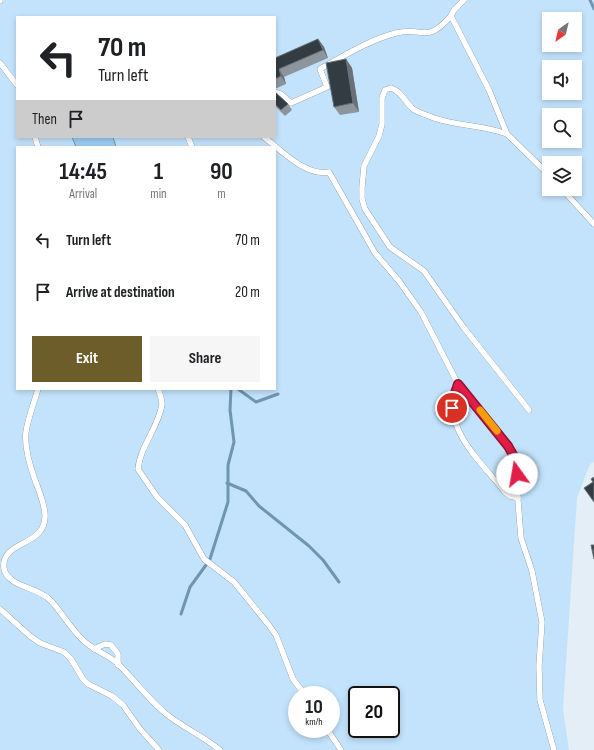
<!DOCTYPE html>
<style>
:root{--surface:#fff;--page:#f6f6f6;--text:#202124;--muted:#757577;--accent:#6d5d2b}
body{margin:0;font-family:"Sofia Sans Condensed",sans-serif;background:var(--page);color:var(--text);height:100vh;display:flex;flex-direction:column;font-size:15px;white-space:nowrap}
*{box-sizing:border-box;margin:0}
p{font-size:13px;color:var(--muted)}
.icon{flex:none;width:22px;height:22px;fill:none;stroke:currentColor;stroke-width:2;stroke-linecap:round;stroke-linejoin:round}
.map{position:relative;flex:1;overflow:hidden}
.details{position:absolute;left:16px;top:146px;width:260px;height:244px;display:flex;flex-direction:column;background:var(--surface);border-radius:0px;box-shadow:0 2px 6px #0003}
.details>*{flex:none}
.banner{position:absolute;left:16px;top:16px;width:260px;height:122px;border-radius:0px;box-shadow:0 2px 6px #0003;background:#fff;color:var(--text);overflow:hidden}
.needle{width:26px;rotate:214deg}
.tools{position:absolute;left:542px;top:12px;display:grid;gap:8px}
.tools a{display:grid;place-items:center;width:40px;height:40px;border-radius:0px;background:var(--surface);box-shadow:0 2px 6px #0003;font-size:20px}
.speed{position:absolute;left:288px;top:686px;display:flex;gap:8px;font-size:20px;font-weight:700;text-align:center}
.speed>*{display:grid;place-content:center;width:52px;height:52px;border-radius:50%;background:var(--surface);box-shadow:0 2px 6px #0003;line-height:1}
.speed small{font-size:10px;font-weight:400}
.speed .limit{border:2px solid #111;border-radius:6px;background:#fff;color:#111}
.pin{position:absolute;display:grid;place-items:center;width:34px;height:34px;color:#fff;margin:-17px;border:2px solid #fff;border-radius:50%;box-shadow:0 1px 4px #0007}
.me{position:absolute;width:44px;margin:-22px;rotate:347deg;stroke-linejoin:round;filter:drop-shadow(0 0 3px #0008)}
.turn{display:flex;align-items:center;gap:14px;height:84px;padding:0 16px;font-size:18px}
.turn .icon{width:52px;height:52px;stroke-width:2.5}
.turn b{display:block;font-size:28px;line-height:34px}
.then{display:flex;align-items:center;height:38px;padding:0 16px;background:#0003;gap:8px;font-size:15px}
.eta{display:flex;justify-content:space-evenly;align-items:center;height:68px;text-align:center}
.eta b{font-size:24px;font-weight:700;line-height:28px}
.action{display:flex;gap:8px;margin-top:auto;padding:8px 16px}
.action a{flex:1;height:46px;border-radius:0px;background:var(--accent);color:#fff;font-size:16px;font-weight:700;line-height:46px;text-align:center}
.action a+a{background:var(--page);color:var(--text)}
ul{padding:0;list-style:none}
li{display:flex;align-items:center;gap:12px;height:52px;padding:0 16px}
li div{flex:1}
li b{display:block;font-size:15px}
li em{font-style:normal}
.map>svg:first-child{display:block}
.green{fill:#c3e3fc;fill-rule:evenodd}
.water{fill:#9ccef5;stroke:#7095b1}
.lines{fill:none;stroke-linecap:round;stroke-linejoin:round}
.stream{stroke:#7095b1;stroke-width:3}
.lane-casing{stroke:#7b848c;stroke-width:6}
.lane{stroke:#fff;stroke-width:5.5}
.wall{fill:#8c959c}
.shaded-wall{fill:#687179}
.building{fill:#343c43;stroke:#687179}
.route-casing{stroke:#92132f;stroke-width:10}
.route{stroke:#e11d48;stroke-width:7}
.slow{stroke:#f59e0b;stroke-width:7}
</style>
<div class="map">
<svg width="594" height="750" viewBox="0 0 594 750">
<rect width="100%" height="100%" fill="#e3eef6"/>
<path class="green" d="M0 0H594V462L590 464 577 498 563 709 569 750H0ZM17 17H275V137H17ZM549 19H575V45H549ZM549 67H575V93H549ZM549 115H575V141H549ZM17 147H275V389H17ZM549 163H575V189H549ZM297 695H331V729H297ZM357 695H391V729H357Z"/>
<polygon class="water" points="72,137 113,137 116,147 76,147"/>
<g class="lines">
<g class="stream">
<polyline points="590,0 594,9"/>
<polyline points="238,389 256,402 278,394"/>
<polyline points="227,483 246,491 259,506 309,546 323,560 339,582"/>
<polyline points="210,559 228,502 228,465 234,442 230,410 231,389"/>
<polyline points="181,614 190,587 206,565"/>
</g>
<defs>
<g id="lane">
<polyline points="464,0 454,10 451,16 489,90 507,134 549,175"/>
<polyline points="0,1 0,0"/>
<polyline points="0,63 17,85"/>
<path d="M275 92 281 94 291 103 327 87 320 69C344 56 369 40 396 33 424 26 425 45 451 16"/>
<path d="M507 134C483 125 457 126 434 118 427 115 419 113 413 109 405 102 402 92 391 88L385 90 382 98V124L379 136 364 166 362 187V199L365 209 390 247 424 271 464 328 529 410"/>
<polyline points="35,137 38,147"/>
<polyline points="188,137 192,147"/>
<path d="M264 137C281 150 306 177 329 172L375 253 399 281 421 312 458 384 492 425 517 462 518 501 521 538 532 571 542 622 539 666 540 700 554 750"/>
<polyline points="562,189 594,224"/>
<path d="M458 384C438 426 481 461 505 492L510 496 518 498"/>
<path d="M38 389C34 403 28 418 26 432 24 447 30 466 35 480 39 491 44 502 45 514 47 548 0 539 4 569 8 586 35 587 48 598 61 610 69 627 82 639 92 650 107 654 117 663 134 679 147 698 165 713 182 727 203 736 220 750"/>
<path d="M158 389C160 394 162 399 162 404 159 427 140 446 138 469L157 497 185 525 204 559 234 582 268 624 276 635 293 679 305 695"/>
<polyline points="0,609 30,636 40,643 64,652 71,659 83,679 88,684 112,696 123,705 140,729 159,750"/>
<polyline points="94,649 105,644 111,645 118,654 118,665"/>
<polyline points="327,729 341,750"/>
</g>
</defs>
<use href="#lane" class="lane-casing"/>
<use href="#lane" class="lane"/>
</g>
<g class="wall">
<polygon points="318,39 324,47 328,58 284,77 286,84 277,88 275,88 275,58"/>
<polygon points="346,59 352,68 359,112 340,115 334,107"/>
<polygon points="275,92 288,104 292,110 285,116 275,106"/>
</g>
<g class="shaded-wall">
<polygon points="318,39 324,47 328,58 323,50"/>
<polygon points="346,59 352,68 359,112 353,103"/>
<polygon points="279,69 284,77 286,84 281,76"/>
</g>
<g class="building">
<polygon points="318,39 323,50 279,69 281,76 275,79 275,58"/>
<polygon points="346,59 353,103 334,107 326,63"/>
<polygon points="275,92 288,104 281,110 275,104"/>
<polygon points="594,477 594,502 584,488 593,482 591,479"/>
<polygon points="591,545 594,545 594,559"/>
</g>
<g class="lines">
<defs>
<polyline id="route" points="452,408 452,402 458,384 508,446 517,462 517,474"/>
</defs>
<use href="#route" class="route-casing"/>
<use href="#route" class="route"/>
<polyline class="slow" points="480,410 497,431"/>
</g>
</svg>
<div class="tools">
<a><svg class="needle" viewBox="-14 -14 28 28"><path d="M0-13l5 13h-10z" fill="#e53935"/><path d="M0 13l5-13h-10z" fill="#757577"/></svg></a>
<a><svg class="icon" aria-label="sound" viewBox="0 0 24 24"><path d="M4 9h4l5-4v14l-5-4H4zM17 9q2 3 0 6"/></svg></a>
<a><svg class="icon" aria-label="search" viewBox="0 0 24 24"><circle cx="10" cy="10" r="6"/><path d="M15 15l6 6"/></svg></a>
<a><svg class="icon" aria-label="layers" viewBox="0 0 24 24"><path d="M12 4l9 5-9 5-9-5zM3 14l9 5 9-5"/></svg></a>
</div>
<div class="speed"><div>10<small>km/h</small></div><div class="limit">20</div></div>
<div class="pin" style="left:452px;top:408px;background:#d93025"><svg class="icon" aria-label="arrive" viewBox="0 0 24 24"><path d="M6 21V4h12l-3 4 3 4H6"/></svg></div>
<svg class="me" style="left:517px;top:474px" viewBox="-20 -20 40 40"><circle r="19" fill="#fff"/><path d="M0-13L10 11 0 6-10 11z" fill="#e11d48"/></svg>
<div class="banner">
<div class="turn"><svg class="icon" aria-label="left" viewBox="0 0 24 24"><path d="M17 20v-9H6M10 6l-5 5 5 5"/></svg><div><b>70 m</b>Turn left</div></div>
<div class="then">Then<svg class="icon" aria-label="arrive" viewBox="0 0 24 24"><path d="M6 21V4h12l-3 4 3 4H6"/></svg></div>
</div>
<section class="details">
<div class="eta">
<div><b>14:45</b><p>Arrival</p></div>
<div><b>1</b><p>min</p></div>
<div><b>90</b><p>m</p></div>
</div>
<ul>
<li><svg class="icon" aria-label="left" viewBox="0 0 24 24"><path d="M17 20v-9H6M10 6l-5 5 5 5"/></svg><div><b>Turn left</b></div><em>70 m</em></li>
<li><svg class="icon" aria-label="arrive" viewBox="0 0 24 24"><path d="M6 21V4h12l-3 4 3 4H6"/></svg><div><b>Arrive at destination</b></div><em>20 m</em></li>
</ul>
<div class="action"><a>Exit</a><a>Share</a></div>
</section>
</div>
